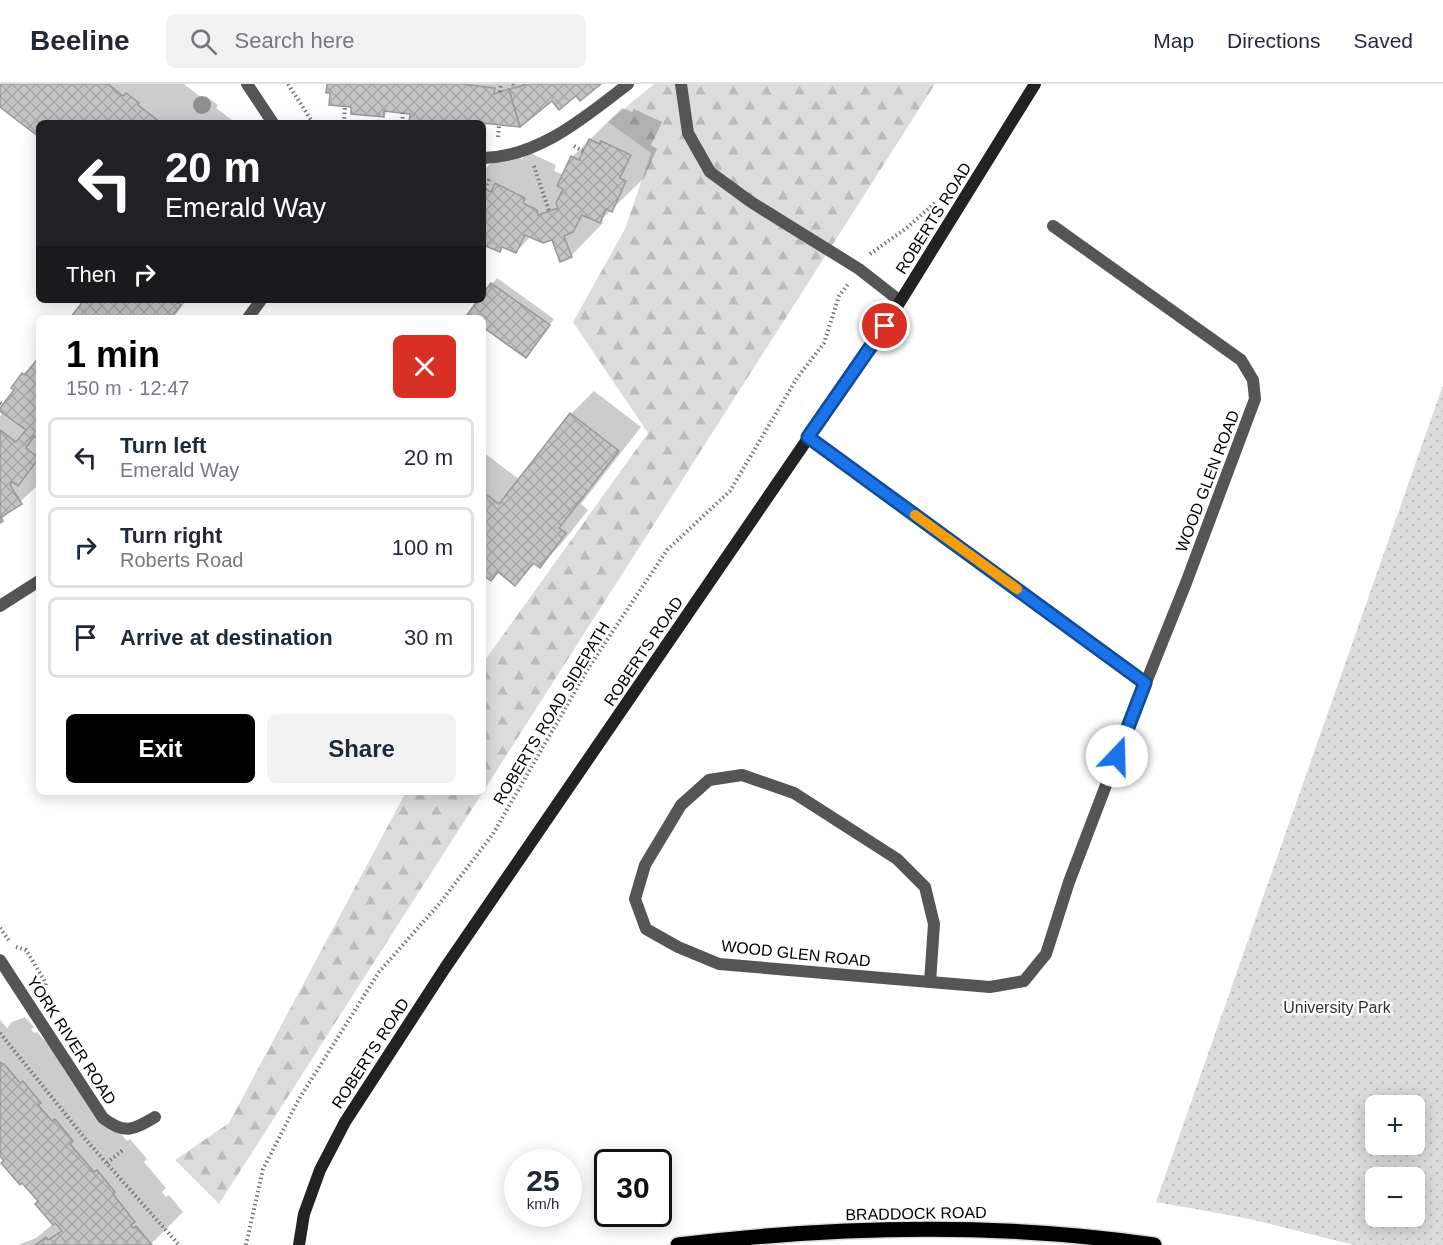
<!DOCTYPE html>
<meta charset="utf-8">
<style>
:root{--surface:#fff;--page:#f2f2f3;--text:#1f2937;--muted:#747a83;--line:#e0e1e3;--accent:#000}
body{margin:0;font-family:Helvetica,sans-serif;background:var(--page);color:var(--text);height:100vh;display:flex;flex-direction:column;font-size:22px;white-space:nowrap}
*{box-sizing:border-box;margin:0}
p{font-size:20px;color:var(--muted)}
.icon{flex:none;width:33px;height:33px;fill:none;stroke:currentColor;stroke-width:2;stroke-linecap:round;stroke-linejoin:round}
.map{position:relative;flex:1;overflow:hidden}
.sheet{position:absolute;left:36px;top:231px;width:450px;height:480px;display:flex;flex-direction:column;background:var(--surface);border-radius:9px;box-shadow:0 3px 15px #0003}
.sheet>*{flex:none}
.banner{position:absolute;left:36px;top:36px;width:450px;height:183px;border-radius:9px;box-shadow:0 3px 15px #0003;background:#202124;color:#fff;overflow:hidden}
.fabs{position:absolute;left:1365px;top:1011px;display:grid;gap:12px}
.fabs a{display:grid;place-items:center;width:60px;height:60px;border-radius:9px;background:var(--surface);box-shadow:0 3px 15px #0003;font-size:30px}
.speed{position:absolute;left:504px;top:1065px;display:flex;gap:12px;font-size:30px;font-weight:700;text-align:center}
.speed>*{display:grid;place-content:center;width:78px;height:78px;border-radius:50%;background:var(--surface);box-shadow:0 3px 15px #0003;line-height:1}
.speed small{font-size:15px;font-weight:400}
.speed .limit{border:3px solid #111;border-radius:9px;background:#fff;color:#111}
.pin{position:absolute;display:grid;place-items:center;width:51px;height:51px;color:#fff;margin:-26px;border:3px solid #fff;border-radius:50%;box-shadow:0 2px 6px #0007}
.me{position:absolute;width:66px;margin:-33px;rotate:21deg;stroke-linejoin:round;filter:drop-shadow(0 0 4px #0008)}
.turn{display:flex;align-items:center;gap:21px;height:126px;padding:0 30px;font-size:27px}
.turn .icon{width:78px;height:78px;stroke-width:2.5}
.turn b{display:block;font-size:42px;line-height:51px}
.then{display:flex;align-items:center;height:57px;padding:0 30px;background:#0003;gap:12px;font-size:22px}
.round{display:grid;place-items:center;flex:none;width:63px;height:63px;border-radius:9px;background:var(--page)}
.head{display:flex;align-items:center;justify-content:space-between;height:102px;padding:0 30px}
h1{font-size:36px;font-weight:800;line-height:45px;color:var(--accent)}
.action{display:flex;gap:12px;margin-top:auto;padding:12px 30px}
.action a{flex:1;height:69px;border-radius:9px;background:var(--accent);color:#fff;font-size:24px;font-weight:800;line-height:69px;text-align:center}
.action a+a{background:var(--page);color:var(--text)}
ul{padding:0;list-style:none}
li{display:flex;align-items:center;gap:18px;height:81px;margin:0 12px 9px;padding:0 18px;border:3px solid var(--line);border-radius:9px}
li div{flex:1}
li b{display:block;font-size:22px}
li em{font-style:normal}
header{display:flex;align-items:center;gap:36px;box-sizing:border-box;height:84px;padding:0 30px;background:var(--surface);border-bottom:2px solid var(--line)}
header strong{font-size:28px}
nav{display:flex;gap:33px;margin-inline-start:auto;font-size:21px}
.search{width:420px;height:54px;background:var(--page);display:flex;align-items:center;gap:15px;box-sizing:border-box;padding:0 21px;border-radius:9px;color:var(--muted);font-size:22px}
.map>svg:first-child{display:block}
.green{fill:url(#green-dots);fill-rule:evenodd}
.forest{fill:url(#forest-firs)}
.shadow{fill:#0003}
.building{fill:url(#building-cross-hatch);stroke:#999;stroke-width:1.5}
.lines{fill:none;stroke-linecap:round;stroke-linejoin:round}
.primary-casing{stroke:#dbdbdb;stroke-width:18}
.path{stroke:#777;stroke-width:4;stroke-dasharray:1.5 3;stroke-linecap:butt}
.service{stroke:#555;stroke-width:12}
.pedestrian{stroke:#555;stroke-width:12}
.minor{stroke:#555;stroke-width:12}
.secondary{stroke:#222;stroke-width:12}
.primary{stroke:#000;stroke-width:15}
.tree{fill:#8f8f8f}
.route-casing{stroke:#114b97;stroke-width:15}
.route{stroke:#1a73e8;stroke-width:10}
.slow{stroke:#f59e0b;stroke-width:10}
.labels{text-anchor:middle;stroke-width:4.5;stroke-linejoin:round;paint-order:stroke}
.street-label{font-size:16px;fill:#000;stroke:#fff}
.park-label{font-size:16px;fill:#333;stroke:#fff}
</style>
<header>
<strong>Beeline</strong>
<div class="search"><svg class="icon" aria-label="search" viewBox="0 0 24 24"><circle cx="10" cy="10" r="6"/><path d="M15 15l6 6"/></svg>Search here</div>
<nav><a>Map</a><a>Directions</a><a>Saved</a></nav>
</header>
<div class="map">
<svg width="1443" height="1161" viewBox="0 0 1443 1161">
<defs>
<pattern id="green-dots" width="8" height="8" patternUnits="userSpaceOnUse" patternTransform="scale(1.5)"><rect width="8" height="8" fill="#dcdcdc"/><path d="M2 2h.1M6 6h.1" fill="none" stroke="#bbb" stroke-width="1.8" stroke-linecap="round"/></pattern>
<pattern id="forest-firs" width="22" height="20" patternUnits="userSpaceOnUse" patternTransform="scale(1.5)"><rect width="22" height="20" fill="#dcdcdc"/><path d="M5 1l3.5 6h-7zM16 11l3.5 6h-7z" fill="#bbb"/></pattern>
<pattern id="building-cross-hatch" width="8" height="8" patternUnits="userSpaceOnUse" patternTransform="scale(1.5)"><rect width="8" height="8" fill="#c4c4c4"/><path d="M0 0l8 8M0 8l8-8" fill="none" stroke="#a7a7a7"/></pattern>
</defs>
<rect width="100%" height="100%" fill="#fff"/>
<path class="green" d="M1443 301V1161H1354L1250 1135 1156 1118ZM1376 1022H1414V1060H1376ZM1376 1094H1414V1132H1376Z"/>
<g class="forest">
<polygon points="654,0 935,0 483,708 483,579 648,349 573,238 625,145 651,69 608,38"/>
<polygon points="406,708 483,708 219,1120 175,1076 229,1039"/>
</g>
<g class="shadow">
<polygon points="0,0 184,0 203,15 206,12 218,21 216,24 236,39 39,39 39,51 0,21"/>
<polygon points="329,0 598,0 576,10 552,15 488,39 483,44 483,39 410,39 411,28 389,26 384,31 353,22 331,8"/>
<polygon points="622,24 632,28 634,25 662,38 651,61 657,65 644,94 602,135 603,139 571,172 553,154 531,152 516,168 504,162 500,167 483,159 483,87 504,66 522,75 528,68 556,81 554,87 564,91 572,73"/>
<polygon points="497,194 554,235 531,267 483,241 483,234 473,234 480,216 483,216 483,212"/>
<polygon points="85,216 187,216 173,234 71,234"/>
<polygon points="39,274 39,400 0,437 0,332 16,306 23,290"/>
<polygon points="594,307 641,343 581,420 588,426 562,459 540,482 536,479 515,500 499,487 483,489 483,368 520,396 571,330"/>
<polygon points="25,933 34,943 31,945 34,949 37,948 88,1004 104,1024 102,1027 127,1057 130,1055 147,1075 144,1078 166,1104 162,1108 166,1113 169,1111 183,1128 150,1161 18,1161 36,1154 53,1140 39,1117 0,1070 0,936 7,944 12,938"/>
</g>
<g class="building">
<polygon points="0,0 108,0 123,12 126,9 139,19 138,21 161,39 39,39 39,53 0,23"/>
<polygon points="327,0 462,0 495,4 494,10 509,5 520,43 483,39 409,39 410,30 384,27 384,33 351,30 351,23 329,21 330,9 326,9"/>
<polygon points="523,0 601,0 580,17 576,12 559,26 552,17 520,43 509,5 524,1"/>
<polygon points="589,55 599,60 601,57 631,71 620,94 626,97 612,128 606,125 600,139 582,131 573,148 564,152 572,173 560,178 552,156 543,159 525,151 516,169 502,163 500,168 483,161 483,104 491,108 495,99 525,114 523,119 537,126 538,131 558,124 556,119 563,105 557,102 571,72 579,76"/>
<polygon points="491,199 550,241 526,274 483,243 483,234 470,234 467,231 478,216 483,216 483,209"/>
<polygon points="84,216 180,216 178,219 181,221 172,232 170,231 167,234 70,234"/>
<polygon points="39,273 39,356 34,352 26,364 39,374 18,402 12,398 10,401 22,420 1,433 3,437 0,439 0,346 16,358 26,346 0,327 0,324 14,306 11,304 22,289 25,291"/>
<polygon points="570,329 619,367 559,444 566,449 540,484 533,479 515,502 498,488 491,497 483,491 483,408 499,420"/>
<polygon points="0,978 2,980 4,980 20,999 23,997 41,1019 38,1021 52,1037 55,1035 73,1057 70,1060 94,1088 97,1086 115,1108 113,1110 135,1138 131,1141 133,1144 136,1142 152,1161 35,1161 46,1153 48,1156 62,1147 55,1139 53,1141 35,1120 38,1117 22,1099 20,1101 1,1079 4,1077 0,1072"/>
</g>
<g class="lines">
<defs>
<path id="primary" d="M678 1161C835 1142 997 1138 1154 1161"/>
</defs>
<use href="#primary" class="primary-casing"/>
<g class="path">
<polyline points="288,0 313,39"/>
<polyline points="513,0 515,4"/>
<polyline points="500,8 501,0"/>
<polyline points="344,39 345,22"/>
<polyline points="402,39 403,29"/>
<polyline points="498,53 499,41"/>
<polyline points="574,62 583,67"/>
<polyline points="534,82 549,127"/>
<polyline points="485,105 490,93"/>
<polyline points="870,170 908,143 937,117"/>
<polyline points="0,319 3,321"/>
<polyline points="0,844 10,858"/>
<polyline points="16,863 26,866 46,899 44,908"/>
<polyline points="0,949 87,1057 179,1161"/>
<polyline points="107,1079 124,1065"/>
<polyline points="246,1161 263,1085 299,1015 379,888 440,819 493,750 589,583 667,466 730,407 797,294 824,259 839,212 848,200"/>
</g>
<g class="service">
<polyline points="247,0 273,39"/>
<polyline points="681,0 688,49 710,88 751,118 859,185 900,217"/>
<polyline points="248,234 261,216"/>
<polyline points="0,522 39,497"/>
<path d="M0 876 103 1034C125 1051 133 1046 155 1033"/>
</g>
<path class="pedestrian" d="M483 74C539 73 585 33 628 0"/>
<g class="minor">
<polyline points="1053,142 1241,276 1253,296 1255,315 1186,499 1143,606"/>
<polyline points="808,353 1145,599 1069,798 1046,870 1024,897 990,903 930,898 719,880 678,863 646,845 635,815 645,781 681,721 709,696 742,691 794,709 897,775 925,803 934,840 930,898"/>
</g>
<polyline class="secondary" points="299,1161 304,1130 320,1086 345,1038 445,884 885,242 1035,0"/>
<use href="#primary" class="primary"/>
</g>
<circle class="tree" cx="202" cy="21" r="9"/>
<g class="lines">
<defs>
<polyline id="route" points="885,242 808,353 1145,599 1117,672"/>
</defs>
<use href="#route" class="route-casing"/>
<use href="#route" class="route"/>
<polyline class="slow" points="915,431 1017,505"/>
</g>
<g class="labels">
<g class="street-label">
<text transform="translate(933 134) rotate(-58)" y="6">ROBERTS ROAD</text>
<text transform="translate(1207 397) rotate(-69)" y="6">WOOD GLEN ROAD</text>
<text transform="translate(643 567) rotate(-56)" y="6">ROBERTS ROAD</text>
<text transform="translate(551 629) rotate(-59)" y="6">ROBERTS ROAD SIDEPATH</text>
<text transform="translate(796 869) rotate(6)" y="6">WOOD GLEN ROAD</text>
<text transform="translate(72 956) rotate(57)" y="6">YORK RIVER ROAD</text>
<text transform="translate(370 969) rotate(-57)" y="6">ROBERTS ROAD</text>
<text transform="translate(916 1129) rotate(-1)" y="6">BRADDOCK ROAD</text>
</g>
<g class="park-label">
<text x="1337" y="929">University Park</text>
</g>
</g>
</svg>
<div class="fabs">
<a>+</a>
<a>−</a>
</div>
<div class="speed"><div>25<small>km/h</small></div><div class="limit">30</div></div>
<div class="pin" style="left:885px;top:242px;background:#d93025"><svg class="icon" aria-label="arrive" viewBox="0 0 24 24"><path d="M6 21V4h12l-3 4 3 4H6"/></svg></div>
<svg class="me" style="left:1117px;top:672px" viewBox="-20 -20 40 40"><circle r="19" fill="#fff"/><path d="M0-13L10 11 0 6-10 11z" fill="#1a73e8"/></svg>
<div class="banner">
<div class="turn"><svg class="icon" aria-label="left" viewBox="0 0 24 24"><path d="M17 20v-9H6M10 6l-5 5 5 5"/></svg><div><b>20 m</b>Emerald Way</div></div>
<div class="then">Then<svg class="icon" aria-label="right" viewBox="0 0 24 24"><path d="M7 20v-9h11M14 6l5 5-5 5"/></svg></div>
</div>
<section class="sheet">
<div class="head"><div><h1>1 min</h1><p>150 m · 12:47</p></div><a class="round" style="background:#d93025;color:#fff"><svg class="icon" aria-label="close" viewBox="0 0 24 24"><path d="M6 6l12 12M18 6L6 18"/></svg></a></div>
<ul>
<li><svg class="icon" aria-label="left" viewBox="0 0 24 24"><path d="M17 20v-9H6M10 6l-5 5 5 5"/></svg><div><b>Turn left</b><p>Emerald Way</p></div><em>20 m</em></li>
<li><svg class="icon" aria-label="right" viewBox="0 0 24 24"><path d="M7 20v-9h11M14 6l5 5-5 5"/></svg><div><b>Turn right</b><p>Roberts Road</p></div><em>100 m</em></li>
<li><svg class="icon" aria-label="arrive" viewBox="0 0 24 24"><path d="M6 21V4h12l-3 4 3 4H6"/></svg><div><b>Arrive at destination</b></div><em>30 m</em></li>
</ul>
<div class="action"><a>Exit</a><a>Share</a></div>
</section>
</div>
